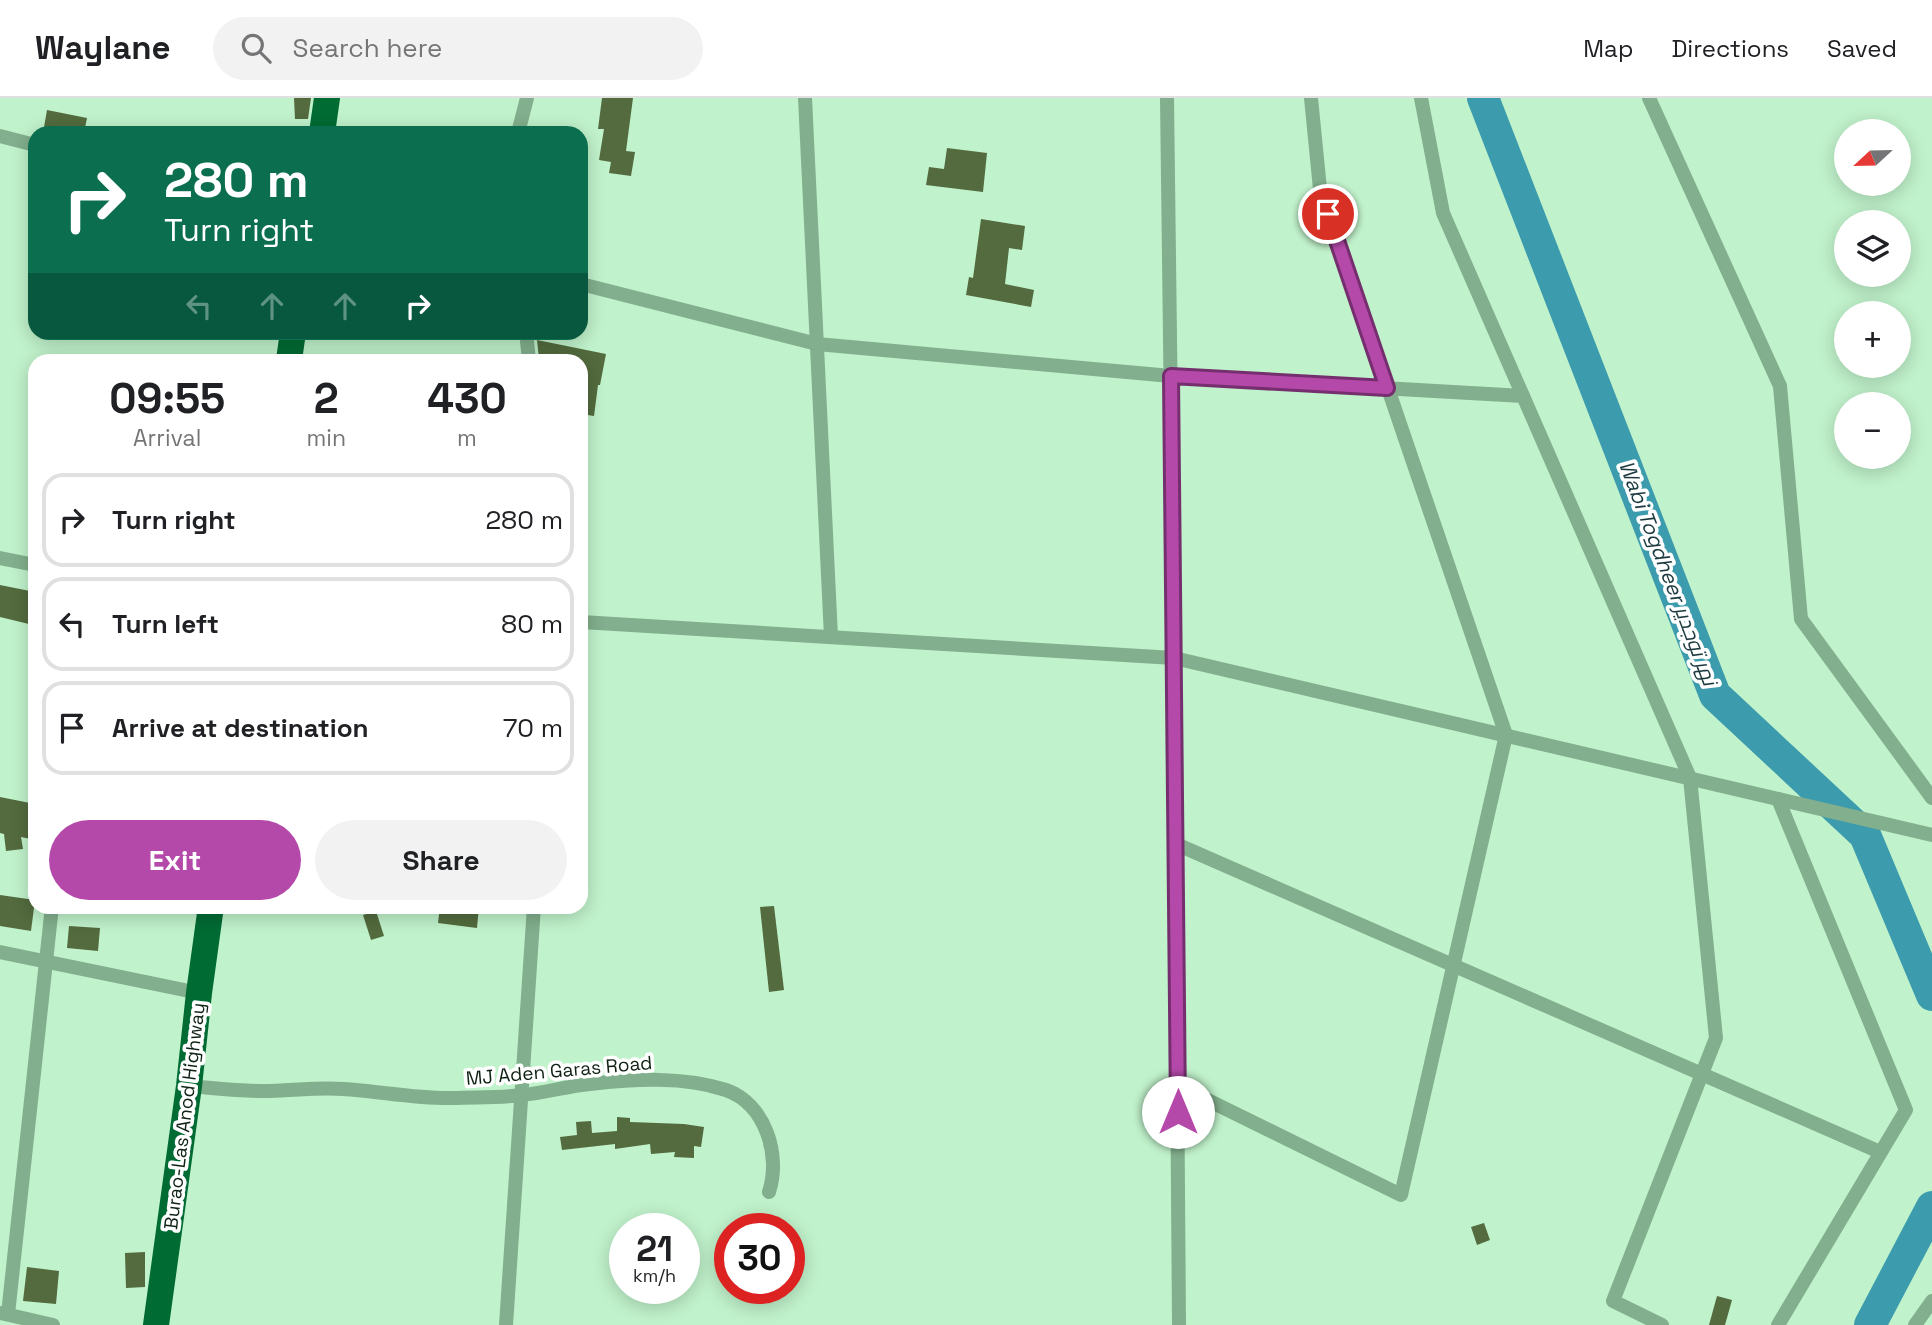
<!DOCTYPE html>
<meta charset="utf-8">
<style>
:root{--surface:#fff;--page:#f2f2f2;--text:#202124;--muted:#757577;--line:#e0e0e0;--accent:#b549aa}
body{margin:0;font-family:"Space Grotesk",Cairo,sans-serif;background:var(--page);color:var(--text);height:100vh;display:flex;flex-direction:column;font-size:26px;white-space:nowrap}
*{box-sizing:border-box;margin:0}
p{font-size:23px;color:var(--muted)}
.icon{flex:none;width:38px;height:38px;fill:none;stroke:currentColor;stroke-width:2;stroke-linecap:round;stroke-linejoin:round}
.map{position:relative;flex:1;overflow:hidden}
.panel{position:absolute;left:28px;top:256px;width:560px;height:560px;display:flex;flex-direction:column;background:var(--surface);border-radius:21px;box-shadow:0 4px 18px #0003}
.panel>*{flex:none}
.hud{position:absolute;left:28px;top:28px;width:560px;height:214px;border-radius:21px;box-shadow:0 4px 18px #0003;background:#0b6e4f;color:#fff;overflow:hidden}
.needle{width:46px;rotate:248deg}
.tools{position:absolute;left:1834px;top:21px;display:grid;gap:14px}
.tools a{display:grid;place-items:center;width:77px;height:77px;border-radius:50%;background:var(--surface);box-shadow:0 4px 18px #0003;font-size:35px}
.speed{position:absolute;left:609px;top:1115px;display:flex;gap:14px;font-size:35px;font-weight:700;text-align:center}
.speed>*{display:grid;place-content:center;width:91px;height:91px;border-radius:50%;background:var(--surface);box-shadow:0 4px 18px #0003;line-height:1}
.speed small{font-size:18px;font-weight:400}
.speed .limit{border:10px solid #d22;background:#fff;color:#111}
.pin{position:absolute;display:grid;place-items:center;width:60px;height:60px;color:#fff;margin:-30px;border:4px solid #fff;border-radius:50%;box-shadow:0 2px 7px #0007}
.me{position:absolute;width:77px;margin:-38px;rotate:0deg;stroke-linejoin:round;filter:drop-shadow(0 0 5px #0008)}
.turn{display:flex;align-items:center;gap:24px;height:147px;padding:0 21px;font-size:32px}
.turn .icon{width:91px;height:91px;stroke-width:2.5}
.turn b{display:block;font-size:49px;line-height:60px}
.lanes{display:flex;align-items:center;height:66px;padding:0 21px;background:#0003;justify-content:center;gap:35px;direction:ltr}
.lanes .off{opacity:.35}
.eta{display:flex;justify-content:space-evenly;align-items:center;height:119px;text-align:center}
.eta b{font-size:42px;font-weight:600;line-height:49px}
.action{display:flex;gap:14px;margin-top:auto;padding:14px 21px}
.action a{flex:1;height:80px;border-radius:42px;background:var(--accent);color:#fff;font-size:28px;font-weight:600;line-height:80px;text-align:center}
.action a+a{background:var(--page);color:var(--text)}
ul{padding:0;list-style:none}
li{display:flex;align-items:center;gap:21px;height:94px;margin:0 14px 10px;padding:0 7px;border:4px solid var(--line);border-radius:21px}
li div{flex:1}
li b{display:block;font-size:26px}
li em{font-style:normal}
header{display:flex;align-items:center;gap:42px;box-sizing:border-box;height:98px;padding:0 35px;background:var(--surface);border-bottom:2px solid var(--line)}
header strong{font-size:33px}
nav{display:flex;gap:38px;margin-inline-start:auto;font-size:24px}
.search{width:490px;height:63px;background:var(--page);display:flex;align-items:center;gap:18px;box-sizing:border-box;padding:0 24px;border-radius:38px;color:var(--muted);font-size:26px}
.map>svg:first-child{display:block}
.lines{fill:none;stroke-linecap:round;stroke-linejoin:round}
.river{stroke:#3c9cad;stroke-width:32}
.building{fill:#536b3e}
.street{stroke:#82af8d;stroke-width:14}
.highway{stroke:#016b34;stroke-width:26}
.route-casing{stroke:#762f6e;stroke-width:18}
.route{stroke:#b549aa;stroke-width:12}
.labels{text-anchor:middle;stroke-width:7;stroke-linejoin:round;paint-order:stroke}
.street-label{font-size:19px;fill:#0f2214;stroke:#fff}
.water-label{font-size:21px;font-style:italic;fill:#1c3a3f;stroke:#fff}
</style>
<header>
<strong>Waylane</strong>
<div class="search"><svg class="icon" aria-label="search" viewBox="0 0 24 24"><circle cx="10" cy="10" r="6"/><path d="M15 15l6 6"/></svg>Search here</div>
<nav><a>Map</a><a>Directions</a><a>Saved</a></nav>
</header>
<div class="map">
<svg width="1932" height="1227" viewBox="0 0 1932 1227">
<rect width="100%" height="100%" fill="#c0f2cb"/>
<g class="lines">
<g class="river">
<polyline points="1483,0 1715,597 1865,737 1932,897"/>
<polyline points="1870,1227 1932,1109"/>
</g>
</g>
<g class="building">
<polygon points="294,0 311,0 308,21 295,21"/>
<polygon points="602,0 633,0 626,53 635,54 631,78 609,75 611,64 599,62 604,31 598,31"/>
<polygon points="47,12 87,20 84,35 43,35"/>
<polygon points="947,50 987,55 983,94 926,87 929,69 944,71"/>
<polygon points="981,121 1025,128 1022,152 1009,150 1005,186 1034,192 1031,209 966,197 969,179 973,180"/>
<polygon points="537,242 606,256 600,287 598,287 594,318 581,316 581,262 548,262 539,261"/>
<polygon points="0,487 35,494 35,516 33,527 0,519"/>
<polygon points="0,699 35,706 35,742 21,739 23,751 6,753 4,736 0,735"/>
<polygon points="0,797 35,802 31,833 0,828"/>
<polygon points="440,808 479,808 477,830 438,825"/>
<polygon points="774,808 784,892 769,894 760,809"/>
<polygon points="376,813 384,838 371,842 363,817"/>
<polygon points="69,828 100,830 98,853 67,850"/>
<polygon points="617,1019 630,1020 630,1024 684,1026 704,1029 701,1049 694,1048 694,1060 674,1059 675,1054 651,1056 650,1046 615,1051 615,1046 562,1052 560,1039 577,1037 576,1024 591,1023 592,1035 617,1033"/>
<polygon points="1484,1125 1490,1142 1477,1147 1471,1129"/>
<polygon points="145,1154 145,1189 126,1190 125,1155"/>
<polygon points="27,1169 59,1173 56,1206 23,1203"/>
<polygon points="1717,1198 1732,1202 1725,1227 1709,1227"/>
</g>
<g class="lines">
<g class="street">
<polyline points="805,0 831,539"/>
<polyline points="1167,0 1174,560 1179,1227"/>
<polyline points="1421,0 1443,115 1690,680 1716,940 1613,1203 1662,1227"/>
<polyline points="1649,0 1780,288 1801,521 1932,700"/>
<polyline points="518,35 527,0"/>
<polyline points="0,38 35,47"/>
<polyline points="581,186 817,246 1171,278 1523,298"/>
<polyline points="526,234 529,262"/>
<polyline points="0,460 35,467"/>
<polyline points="581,524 1174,560 1932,737"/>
<polyline points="1176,746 1880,1054"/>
<polyline points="0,854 199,895"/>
<polyline points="1177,987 1401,1097 1506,637 1320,91 1311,0"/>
<path d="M189 988C214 990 239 993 263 993 289 993 316 989 343 991 379 993 416 1001 453 1000 476 999 500 1000 522 997 545 995 567 988 590 986 635 981 683 978 726 992 766 1006 781 1058 769 1094"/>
<polyline points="1,1215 53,1227"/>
<polyline points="8,1216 52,808"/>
<polyline points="506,1227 534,808"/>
<polyline points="1778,1227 1906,1012 1778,701"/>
<polyline points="1915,1227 1932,1203"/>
</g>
<g class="highway">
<polyline points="322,35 327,0"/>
<polyline points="289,262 293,234"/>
<polyline points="156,1227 189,988 199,895 211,808"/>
</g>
</g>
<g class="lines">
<defs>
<polyline id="route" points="1178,1014 1171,278 1387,290 1328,116"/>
</defs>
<use href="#route" class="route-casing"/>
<use href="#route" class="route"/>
</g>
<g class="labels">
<g class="street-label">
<text transform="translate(559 972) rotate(-5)" y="7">MJ Aden Garas Road</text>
<text transform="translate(184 1018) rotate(-83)" y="7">Burao-Las Anod Highway</text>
</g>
<g class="water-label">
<text transform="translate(1668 475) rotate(69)" y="7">Wabi Togdheer نهر توجدير</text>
</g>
</g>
</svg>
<div class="tools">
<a><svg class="needle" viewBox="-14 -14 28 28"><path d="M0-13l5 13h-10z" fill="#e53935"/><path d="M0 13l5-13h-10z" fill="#757577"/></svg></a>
<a><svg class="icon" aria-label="layers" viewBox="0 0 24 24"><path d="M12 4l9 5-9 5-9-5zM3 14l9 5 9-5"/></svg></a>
<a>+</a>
<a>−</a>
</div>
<div class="speed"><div>21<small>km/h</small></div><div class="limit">30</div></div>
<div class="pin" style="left:1328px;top:116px;background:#d93025"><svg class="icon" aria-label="arrive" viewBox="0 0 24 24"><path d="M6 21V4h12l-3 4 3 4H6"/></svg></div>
<svg class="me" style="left:1178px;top:1014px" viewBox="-20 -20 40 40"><circle r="19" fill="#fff"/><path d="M0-13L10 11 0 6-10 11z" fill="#b549aa"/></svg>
<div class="hud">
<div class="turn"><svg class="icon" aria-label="right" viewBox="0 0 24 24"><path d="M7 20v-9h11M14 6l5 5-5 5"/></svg><div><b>280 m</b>Turn right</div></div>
<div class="lanes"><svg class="icon off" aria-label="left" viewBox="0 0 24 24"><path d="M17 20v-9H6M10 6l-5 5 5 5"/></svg><svg class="icon off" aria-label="ahead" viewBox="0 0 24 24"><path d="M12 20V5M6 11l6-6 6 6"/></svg><svg class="icon off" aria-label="ahead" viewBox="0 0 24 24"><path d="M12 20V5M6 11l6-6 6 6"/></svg><svg class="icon" aria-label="right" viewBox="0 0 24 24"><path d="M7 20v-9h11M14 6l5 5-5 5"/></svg></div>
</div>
<section class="panel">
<div class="eta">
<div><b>09:55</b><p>Arrival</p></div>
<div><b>2</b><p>min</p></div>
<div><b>430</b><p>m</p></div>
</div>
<ul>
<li><svg class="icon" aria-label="right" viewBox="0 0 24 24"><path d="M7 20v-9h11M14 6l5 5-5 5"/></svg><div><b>Turn right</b></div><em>280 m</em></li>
<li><svg class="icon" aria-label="left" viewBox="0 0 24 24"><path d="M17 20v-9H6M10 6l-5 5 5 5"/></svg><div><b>Turn left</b></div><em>80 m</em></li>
<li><svg class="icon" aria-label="arrive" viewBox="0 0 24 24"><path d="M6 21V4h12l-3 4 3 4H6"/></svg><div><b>Arrive at destination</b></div><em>70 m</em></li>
</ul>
<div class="action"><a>Exit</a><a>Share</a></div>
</section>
</div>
